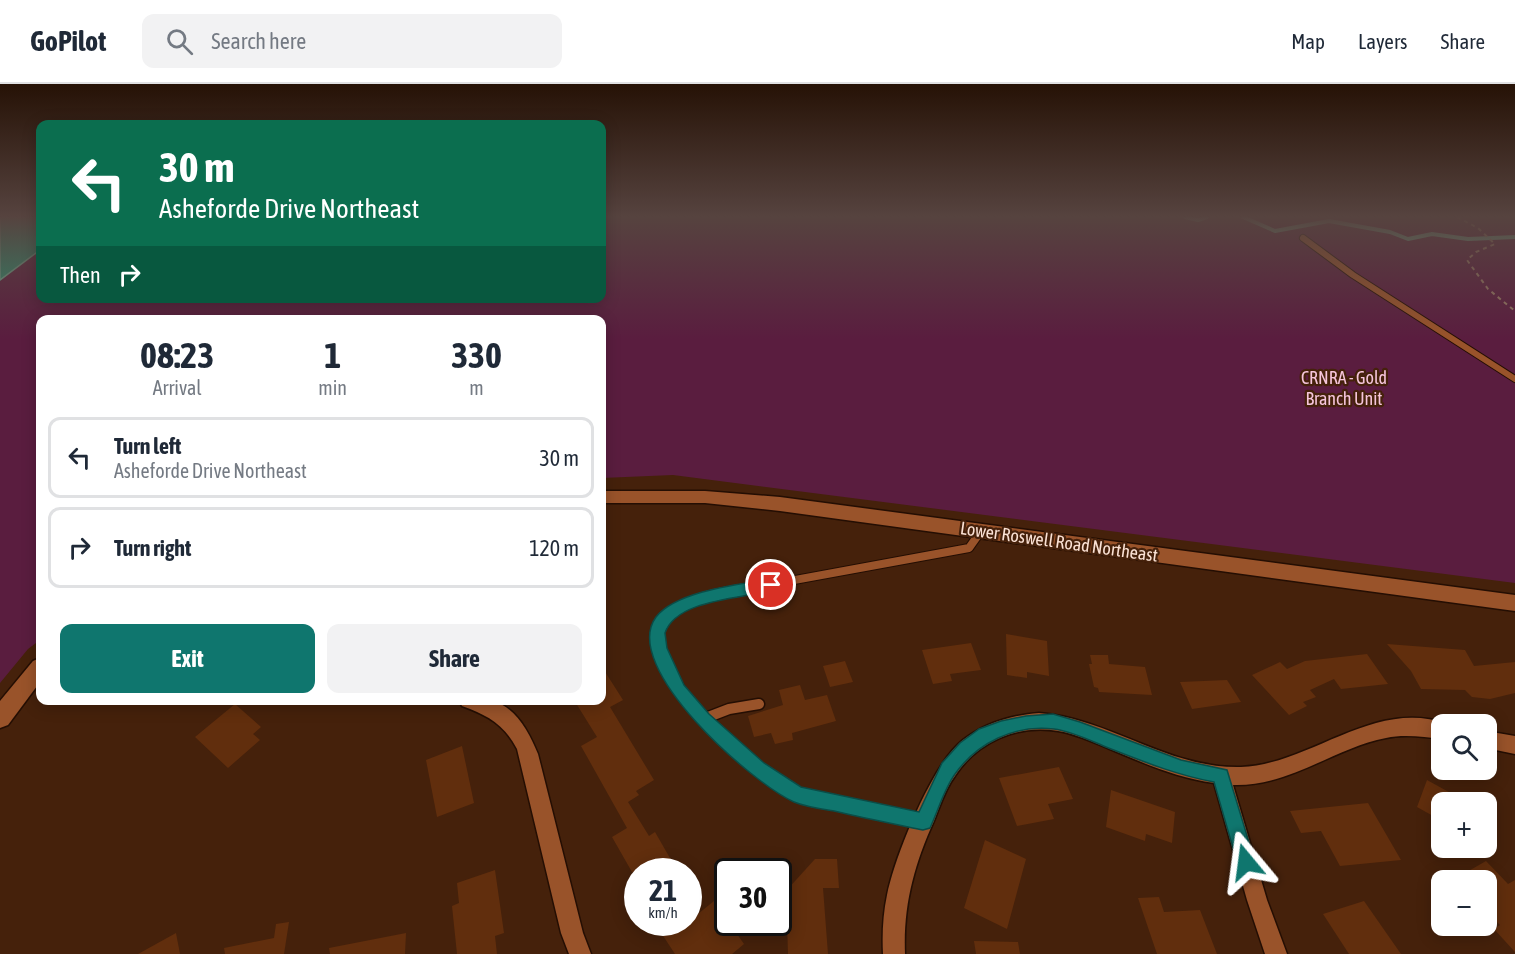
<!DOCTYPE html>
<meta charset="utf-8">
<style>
:root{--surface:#fff;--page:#f2f2f3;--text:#1f2937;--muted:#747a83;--line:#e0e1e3;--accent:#0f766e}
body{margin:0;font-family:"Asap Condensed",sans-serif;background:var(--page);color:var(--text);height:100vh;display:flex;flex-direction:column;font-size:22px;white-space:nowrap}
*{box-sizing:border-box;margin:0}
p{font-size:20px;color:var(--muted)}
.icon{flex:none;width:33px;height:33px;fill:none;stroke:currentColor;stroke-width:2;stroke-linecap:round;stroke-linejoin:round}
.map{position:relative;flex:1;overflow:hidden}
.panel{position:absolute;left:36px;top:231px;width:570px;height:390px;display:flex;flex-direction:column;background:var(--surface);border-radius:12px;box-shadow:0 3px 15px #0003}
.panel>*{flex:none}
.top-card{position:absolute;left:36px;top:36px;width:570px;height:183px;border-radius:12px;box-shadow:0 3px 15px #0003;background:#0b6e4f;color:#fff;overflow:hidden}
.controls{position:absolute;left:1431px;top:630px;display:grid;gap:12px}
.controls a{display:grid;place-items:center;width:66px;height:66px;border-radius:12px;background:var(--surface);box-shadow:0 3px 15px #0003;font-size:30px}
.speed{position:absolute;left:624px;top:774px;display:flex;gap:12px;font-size:30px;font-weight:700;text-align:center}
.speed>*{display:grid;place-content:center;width:78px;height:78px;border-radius:50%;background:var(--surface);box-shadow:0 3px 15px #0003;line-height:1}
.speed small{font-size:15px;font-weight:400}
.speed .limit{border:3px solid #111;border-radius:9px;background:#fff;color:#111}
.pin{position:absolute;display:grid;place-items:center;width:51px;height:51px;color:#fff;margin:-26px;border:3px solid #fff;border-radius:50%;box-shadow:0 2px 6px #0007}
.me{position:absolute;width:66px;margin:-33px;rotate:344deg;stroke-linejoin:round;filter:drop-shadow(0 0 4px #0008)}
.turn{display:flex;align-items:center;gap:21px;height:126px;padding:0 24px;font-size:27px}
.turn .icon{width:78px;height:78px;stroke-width:2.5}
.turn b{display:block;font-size:42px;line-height:51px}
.then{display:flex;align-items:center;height:57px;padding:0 24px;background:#0003;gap:12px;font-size:22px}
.eta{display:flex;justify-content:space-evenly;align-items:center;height:102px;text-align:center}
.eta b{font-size:36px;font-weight:700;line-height:42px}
.cta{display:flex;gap:12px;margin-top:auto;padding:12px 24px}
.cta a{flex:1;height:69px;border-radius:12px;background:var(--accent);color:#fff;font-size:24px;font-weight:700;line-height:69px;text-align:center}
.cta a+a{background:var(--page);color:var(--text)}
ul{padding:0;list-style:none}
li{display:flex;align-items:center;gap:18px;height:81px;margin:0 12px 9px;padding:0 12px;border:3px solid var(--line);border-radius:12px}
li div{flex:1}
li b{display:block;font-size:22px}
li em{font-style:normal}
header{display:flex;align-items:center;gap:36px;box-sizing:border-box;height:84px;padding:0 30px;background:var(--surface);border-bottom:2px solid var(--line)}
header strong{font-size:28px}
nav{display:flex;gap:33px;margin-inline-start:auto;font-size:21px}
.search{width:420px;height:54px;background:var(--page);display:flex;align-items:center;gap:15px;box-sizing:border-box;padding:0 21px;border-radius:12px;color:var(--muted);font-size:22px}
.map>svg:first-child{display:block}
.green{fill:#5a1d3f}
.water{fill:#2b8d70;stroke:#69a68e;stroke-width:1.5}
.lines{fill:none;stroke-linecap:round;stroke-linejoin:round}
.stream{stroke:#69a68e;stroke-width:4}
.building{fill:#612e0d}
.service-far2-casing{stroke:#240e03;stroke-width:8}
.service-far1-casing{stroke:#240e03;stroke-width:10}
.service-casing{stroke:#240e03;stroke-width:13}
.minor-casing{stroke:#240e03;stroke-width:3}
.tertiary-casing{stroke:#240e03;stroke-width:3}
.path{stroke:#957664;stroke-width:2;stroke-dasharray:4 4;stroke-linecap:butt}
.service-far2{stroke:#99532a;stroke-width:6}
.service-far1{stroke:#99532a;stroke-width:8}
.service{stroke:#99532a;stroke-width:10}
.minor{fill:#99532a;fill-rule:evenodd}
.tertiary{fill:#99532a;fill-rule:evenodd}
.route{fill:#0f766e;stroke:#0a4d48;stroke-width:1.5}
.labels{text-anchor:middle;stroke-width:4.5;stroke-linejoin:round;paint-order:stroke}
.park-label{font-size:18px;fill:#f6c5dc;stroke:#45210b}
.street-label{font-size:18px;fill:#fbe2d5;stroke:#45210b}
</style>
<header>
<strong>GoPilot</strong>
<div class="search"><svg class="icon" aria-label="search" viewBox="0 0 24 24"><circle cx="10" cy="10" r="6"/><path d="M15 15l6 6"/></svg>Search here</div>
<nav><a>Map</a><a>Layers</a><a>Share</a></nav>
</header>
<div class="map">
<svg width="1515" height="870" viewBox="0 0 1515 870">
<rect width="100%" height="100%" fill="#45210b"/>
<polygon class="green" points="602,133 1515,133 1515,499 673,391 602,394 602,236 40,236 40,556 28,565 0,599 0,196 40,166 40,214 602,214"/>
<polygon class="water" points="0,133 40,133 40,166 0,196"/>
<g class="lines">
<g class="stream">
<polyline points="1185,133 1198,136 1207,133"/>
<polyline points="1243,133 1275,147 1329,137 1390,148 1408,155 1432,150 1468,155 1515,153"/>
</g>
</g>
<g class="building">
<polygon points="1006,550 1047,557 1049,592 1027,588 1027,594 1007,591"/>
<polygon points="971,559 981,586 950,590 952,597 933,600 922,566"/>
<polygon points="1387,560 1465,566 1474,582 1515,578 1515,609 1490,615 1472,613 1465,606 1421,605 1411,587"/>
<polygon points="1367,570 1388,600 1341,605 1334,595 1310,606 1316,613 1303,618 1307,622 1289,631 1252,591 1280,578 1287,585 1305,577"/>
<polygon points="1090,571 1108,571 1109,580 1145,583 1152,611 1099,608 1098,604 1094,603 1089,580 1092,580"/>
<polygon points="845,577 853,598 830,603 823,582"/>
<polygon points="602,583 623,616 610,623 654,696 636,707 639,711 628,718 649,752 655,748 678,788 632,788 612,753 627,744 581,662 597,653 574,616 602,616"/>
<polygon points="1227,596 1241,618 1192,625 1180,598"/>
<polygon points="800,601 805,616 827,611 836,637 792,649 793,656 775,660 771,649 754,653 748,632 783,621 779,606"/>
<polygon points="235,620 261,643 253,650 260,656 228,684 195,653"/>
<polygon points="462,662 474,719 437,733 426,676"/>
<polygon points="1059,683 1073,715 1048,720 1054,735 1017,742 999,694"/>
<polygon points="1427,696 1467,718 1442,718 1442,737 1417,723"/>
<polygon points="1111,706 1175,728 1172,759 1146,750 1145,757 1106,743"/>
<polygon points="1368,719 1401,776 1340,782 1321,747 1301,749 1290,727"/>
<polygon points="985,756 1026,775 1007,845 964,824"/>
<polygon points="815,775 837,775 839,804 823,804 828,870 788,870 786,807"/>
<polygon points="1486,777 1508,800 1515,796 1515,868 1494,845 1500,841 1486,827 1486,796 1473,796 1465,789"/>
<polygon points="495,786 504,849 495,852 497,870 457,870 452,822 459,819 457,799"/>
<polygon points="1159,813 1164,828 1200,826 1217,870 1157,870 1138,814"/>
<polygon points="714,817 744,860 732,870 675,870 654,838 688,838"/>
<polygon points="1364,817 1401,870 1349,870 1323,830"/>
<polygon points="289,838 284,870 225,870 224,864 274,854 276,840"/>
<polygon points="176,849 180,870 138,870"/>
<polygon points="406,849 405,870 330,870 329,864"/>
<polygon points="974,857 1018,858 1020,870 976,870"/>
</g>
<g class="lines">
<defs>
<polyline id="service-far2" points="1303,154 1353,191 1515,295"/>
<path id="service-far1" d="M659 562C652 524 696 516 724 509L969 464 981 447"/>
<g id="service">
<path d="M659 561C665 589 685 613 703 635L729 625 759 620"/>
<polyline points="703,635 758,685 798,711 921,737"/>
</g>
<g id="minor">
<path d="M459 616C470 616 483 614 493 617 517 624 529 649 538 670L583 849 591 870H569L561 849 517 665C504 640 487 631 462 622Z"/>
<path d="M1039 629C1109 634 1168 685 1241 683 1309 681 1376 613 1447 640H1442V655C1424 653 1404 650 1386 654 1334 664 1289 703 1233 701L1267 816 1287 870H1265L1247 816 1214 699C1177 694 1143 679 1110 665 1093 658 1076 650 1058 647 1017 640 977 658 955 692 945 705 940 722 934 737 914 781 903 822 905 870H883C882 850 883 830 887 811 895 772 932 680 963 656 985 639 1012 631 1039 629Z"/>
<polygon points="1486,647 1515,652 1515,670 1486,664"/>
</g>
<g id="tertiary">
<polygon points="602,407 705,407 780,413 1515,511 1515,527 780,427 705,419 602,419"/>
<polygon points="40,574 40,598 8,641 0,644 0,617 33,577"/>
</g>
</defs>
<use href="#service-far2" class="service-far2-casing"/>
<use href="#service-far1" class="service-far1-casing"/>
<use href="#service" class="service-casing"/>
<use href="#minor" class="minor-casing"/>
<use href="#tertiary" class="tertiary-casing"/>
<polyline class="path" points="1457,133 1478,144 1495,160 1476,168 1467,176 1488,205 1515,227"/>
<use href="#service-far2" class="service-far2"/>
<use href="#service-far1" class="service-far1"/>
<use href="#service" class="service"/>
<use href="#minor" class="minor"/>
<use href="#tertiary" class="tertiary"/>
</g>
<linearGradient id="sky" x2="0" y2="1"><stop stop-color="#261206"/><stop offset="0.52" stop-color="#56433f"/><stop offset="1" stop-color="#56433f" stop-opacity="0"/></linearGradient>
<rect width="1515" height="255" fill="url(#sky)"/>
<path class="route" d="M771 495 777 496 779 501 777 505C746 515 677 514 665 549L667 564 684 601 709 630 764 679 801 703 919 728 942 679 960 659 979 645 1001 637 1026 632 1053 630 1080 638 1181 676 1227 686 1255 778 1252 785 1246 787 1239 785 1214 698C1176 691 1142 677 1106 663 1089 656 1071 647 1054 645 1015 640 977 659 955 690 944 705 938 727 930 744L923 746C894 740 864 734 834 727 821 725 806 723 794 718 753 700 619 583 656 533 676 507 740 500 771 495Z"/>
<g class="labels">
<g class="park-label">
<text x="1344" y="300">CRNRA - Gold<tspan x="1344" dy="21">Branch Unit</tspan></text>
</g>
<g class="street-label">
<text transform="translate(1059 458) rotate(8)" y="6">Lower Roswell Road Northeast</text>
</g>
</g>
</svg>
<div class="controls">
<a><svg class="icon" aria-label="search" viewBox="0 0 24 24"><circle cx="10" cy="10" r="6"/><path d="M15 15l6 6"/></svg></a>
<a>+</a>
<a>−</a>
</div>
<div class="speed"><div>21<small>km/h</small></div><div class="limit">30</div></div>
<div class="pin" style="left:771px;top:501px;background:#d93025"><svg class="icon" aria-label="arrive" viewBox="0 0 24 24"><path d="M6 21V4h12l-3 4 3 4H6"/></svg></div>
<svg class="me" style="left:1246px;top:778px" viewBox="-20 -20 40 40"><path d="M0-17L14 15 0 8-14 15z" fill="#0f766e" stroke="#fff" stroke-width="4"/></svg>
<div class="top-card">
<div class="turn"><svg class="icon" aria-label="left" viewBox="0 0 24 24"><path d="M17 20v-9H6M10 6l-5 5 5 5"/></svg><div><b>30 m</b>Asheforde Drive Northeast</div></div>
<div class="then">Then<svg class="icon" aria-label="right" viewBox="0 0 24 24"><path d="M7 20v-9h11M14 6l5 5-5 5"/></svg></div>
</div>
<section class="panel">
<div class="eta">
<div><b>08:23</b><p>Arrival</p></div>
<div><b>1</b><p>min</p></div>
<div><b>330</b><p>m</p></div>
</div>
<ul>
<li><svg class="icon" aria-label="left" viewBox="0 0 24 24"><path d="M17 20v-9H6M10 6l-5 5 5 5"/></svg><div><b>Turn left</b><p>Asheforde Drive Northeast</p></div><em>30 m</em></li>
<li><svg class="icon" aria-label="right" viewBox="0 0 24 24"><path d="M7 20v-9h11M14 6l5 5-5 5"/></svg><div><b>Turn right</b></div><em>120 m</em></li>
</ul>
<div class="cta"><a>Exit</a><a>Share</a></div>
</section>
</div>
